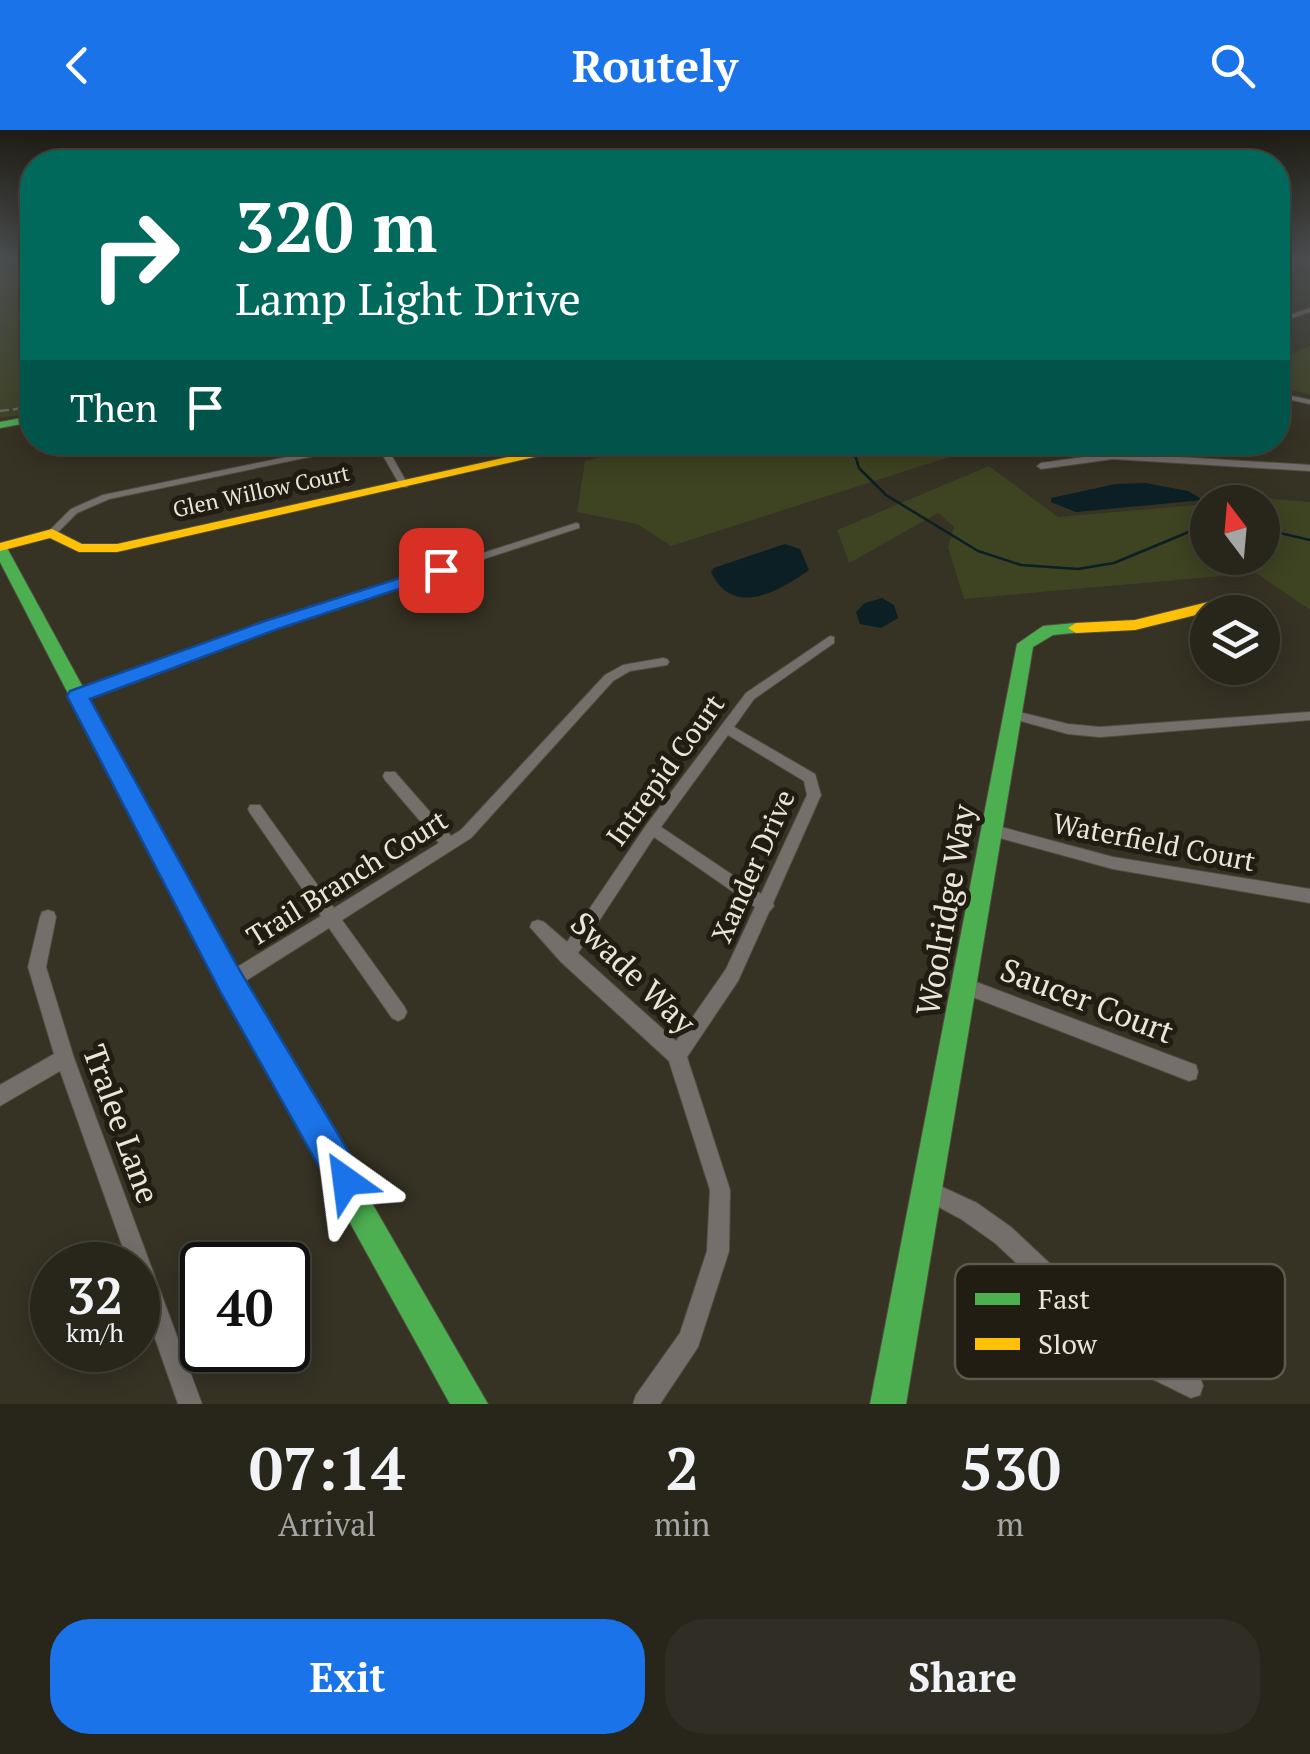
<!DOCTYPE html>
<style>
:root{--surface:#28261b;--page:#302e24;--text:#f1f3f6;--muted:#a5a5a3;--line:#44433a;--accent:#1a73e8}
body{margin:0;font-family:"PT Serif",serif;background:var(--page);color:var(--text);height:100vh;display:flex;flex-direction:column;font-size:38px;white-space:nowrap}
*{box-sizing:border-box;margin:0}
p{font-size:32px;color:var(--muted)}
.icon{flex:none;width:55px;height:55px;fill:none;stroke:currentColor;stroke-width:2;stroke-linecap:round;stroke-linejoin:round}
.map{position:relative;height:1274px;overflow:hidden}
.side{display:flex;flex-direction:column;background:var(--surface);flex:1}
.side>*{flex:none}
.top-card{position:absolute;left:20px;top:20px;width:1270px;height:305px;border-radius:40px;box-shadow:0 5px 25px #0003,0 0 0 2px var(--line);background:#00695c;color:#fff;overflow:hidden}
.needle{width:65px;rotate:344deg}
.controls{position:absolute;left:1190px;top:355px;display:grid;gap:20px}
.controls a{display:grid;place-items:center;width:90px;height:90px;border-radius:50%;background:var(--surface);box-shadow:0 5px 25px #0003,0 0 0 2px var(--line);font-size:50px}
.speed{position:absolute;left:30px;top:1112px;display:flex;gap:20px;font-size:50px;font-weight:700;text-align:center}
.speed>*{display:grid;place-content:center;width:130px;height:130px;border-radius:50%;background:var(--surface);box-shadow:0 5px 25px #0003,0 0 0 2px var(--line);line-height:1}
.speed small{font-size:25px;font-weight:400}
.speed .limit{border:5px solid #111;border-radius:15px;background:#fff;color:#111}
.pin{position:absolute;display:grid;place-items:center;width:85px;height:85px;color:#fff;margin:-42px;border-radius:20px;box-shadow:0 5px 15px #0006}
.me{position:absolute;width:110px;margin:-55px;rotate:329deg;stroke-linejoin:round;filter:drop-shadow(0 0 8px #0008)}
.turn{display:flex;align-items:center;gap:35px;height:210px;padding:0 50px;font-size:45px}
.turn .icon{width:130px;height:130px;stroke-width:2.5}
.turn b{display:block;font-size:70px;line-height:85px}
.then{display:flex;align-items:center;height:95px;padding:0 50px;background:#0003;gap:20px;font-size:38px}
.eta{display:flex;justify-content:space-evenly;align-items:center;height:170px;text-align:center}
.eta b{font-size:60px;font-weight:800;line-height:70px}
.button{display:flex;gap:20px;margin-top:auto;padding:20px 50px}
.button a{flex:1;height:115px;border-radius:40px;background:var(--accent);color:#fff;font-size:40px;font-weight:800;line-height:115px;text-align:center}
.button a+a{background:var(--page);color:var(--text)}
header{display:flex;justify-content:space-between;align-items:center;height:130px;padding:0 50px;background:var(--accent);color:#fff;font-size:45px;font-weight:800}
.map>svg:first-child{display:block}
.green{fill:#3e4322}
.water{fill:#0b1f25}
.lines{fill:none;stroke-linecap:round;stroke-linejoin:round}
.stream{stroke:#0b1f25;stroke-width:2.5}
.street-casing{stroke:#514e42;stroke-width:2}
.fast-casing{stroke:#514e42;stroke-width:2}
.slow-casing{stroke:#514e42;stroke-width:2}
.street{fill:#746f6b;fill-rule:evenodd}
.fast{fill:#4caf50;fill-rule:evenodd}
.slow{fill:#ffc107;fill-rule:evenodd}
.rail{stroke:#6d6962;stroke-width:2.5;stroke-dasharray:9 4;stroke-linecap:butt}
.route{fill:#1a73e8;stroke:#114b97;stroke-width:2.5}
.labels{text-anchor:middle;stroke-width:10;stroke-linejoin:round;paint-order:stroke}
.far-street-label{font-size:22px;fill:#eae5d7;stroke:#211d13}
.street-label{font-size:28px;fill:#eae5d7;stroke:#211d13}
.near-street-label{font-size:32px;fill:#eae5d7;stroke:#211d13}
.key{fill:#211d13;stroke:#5d594e;stroke-width:2.5}
.key-label{font-size:28px;fill:#eae5d7}
</style>
<header><svg class="icon" aria-label="back" viewBox="0 0 24 24"><path d="M15 5l-7 7 7 7"/></svg>Routely<svg class="icon" aria-label="search" viewBox="0 0 24 24"><circle cx="10" cy="10" r="6"/><path d="M15 15l6 6"/></svg></header>
<div class="map">
<svg width="1310" height="1274" viewBox="0 0 1310 1274">
<rect width="100%" height="100%" fill="#363224"/>
<g class="green">
<polygon points="0,130 32,130 32,283 0,288"/>
<polygon points="1310,216 1310,265 1278,256 1278,230"/>
<polygon points="666,313 666,312 993,313 671,416 637,394 577,382 585,331"/>
<polygon points="989,336 1058,387 1207,374 1208,428 1262,428 1262,372 1212,372 1211,363 1310,372 1310,480 1256,443 964,469 948,417 954,397 938,383 849,433 837,400"/>
</g>
<g class="water">
<polygon points="1145,353 1188,361 1203,370 1076,382 1051,372 1051,368 1116,354"/>
<path d="M785 414 800 419 809 440C778 462 733 488 711 442L714 438Z"/>
<polygon points="882,468 894,475 898,488 881,498 860,494 856,482 865,473"/>
</g>
<g class="lines">
<g class="stream">
<polyline points="851,312 859,338 886,365 978,421 1021,435 1078,439 1114,433 1208,394"/>
<polyline points="1262,399 1310,410"/>
</g>
<defs>
<g id="street">
<polygon points="1278,130 1284,130 1281,142 1278,144"/>
<polygon points="1310,178 1310,182 1292,188 1290,192 1285,191 1287,186"/>
<polygon points="1278,263 1310,270 1310,274 1278,267"/>
<polygon points="359,312 384,312 408,355 407,357 401,357 376,313 109,369 77,383 55,405 47,403 71,379 103,365"/>
<polygon points="1113,323 1310,335 1310,341 1113,329 1041,339 1037,336 1041,333"/>
<polygon points="576,393 579,394 579,398 275,497 82,569 78,570 72,566 74,563 267,493"/>
<path d="M830 506 834 507V513L754 569 734 597 815 644 821 665 773 773 774 776 769 782 738 851 687 927 730 1060 729 1121 698 1217 660 1274H633L636 1265 680 1203 707 1121 710 1060 669 931 561 832 530 797 532 792 538 790 544 792 567 812 647 694 746 563ZM728 605 804 651 807 665 761 764 661 697ZM654 707 755 777 726 839 676 911 578 823Z"/>
<polygon points="663,528 667,529 669,532 667,535 630,541 613,551 471,708 342,790 404,876 407,882 404,888 398,891 392,888 329,798 236,857 230,859 224,857 221,851 224,845 321,786 250,683 248,679 250,675 260,675 334,778 439,713 385,650 383,646 385,642 395,642 451,706 461,700 605,545 623,535"/>
<polygon points="1011,580 1068,594 1100,597 1310,582 1310,590 1100,607 1068,604 1006,587 1005,584 1006,581"/>
<polygon points="990,694 1113,727 1310,759 1310,773 1113,739 985,704 983,700 985,696"/>
<polygon points="48,780 54,782 56,787 46,837 74,928 202,1274 178,1274 138,1160 138,1135 129,1135 60,941 0,976 0,955 54,924 28,837 40,787 42,782"/>
<polygon points="963,847 1196,935 1198,942 1196,949 1189,951 957,861 954,855 957,849"/>
<polygon points="927,1050 977,1073 1011,1097 1142,1220 1200,1247 1203,1256 1200,1265 1191,1268 1126,1236 995,1113 961,1089 920,1067 917,1060 920,1053"/>
</g>
<g id="fast">
<polygon points="32,286 32,292 0,298 0,292"/>
<polygon points="0,414 7,418 239,843 488,1274 450,1274 221,859 0,432"/>
<polygon points="1076,493 1082,494 1082,502 1053,505 1033,517 906,1274 870,1274 1017,514 1043,496"/>
</g>
<g id="slow">
<polygon points="575,312 600,312 117,422 79,422 50,408 0,421 0,413 52,399 82,414 117,414"/>
<polygon points="1208,472 1239,474 1247,479 1244,482 1208,482 1135,500 1076,503 1068,498 1076,493 1135,490"/>
</g>
</defs>
<use href="#street" class="street-casing"/>
<use href="#fast" class="fast-casing"/>
<use href="#slow" class="slow-casing"/>
<use href="#street" class="street"/>
<use href="#fast" class="fast"/>
<use href="#slow" class="slow"/>
<polyline class="rail" points="0,281 32,277"/>
</g>
<linearGradient id="sky" x2="0" y2="1"><stop stop-color="#1e1c14"/><stop offset="0.42" stop-color="#4c4f50"/><stop offset="1" stop-color="#4c4f50" stop-opacity="0"/></linearGradient>
<rect width="1310" height="308" fill="url(#sky)"/>
<polygon class="route" points="441,435 449,440 447,443 278,499 90,569 240,841 359,1039 364,1051 359,1063 346,1068 334,1063 220,861 67,566 70,561 265,491"/>
<g class="labels">
<g class="far-street-label">
<text transform="translate(261 361) rotate(-12)" y="8">Glen Willow Court</text>
</g>
<g class="street-label">
<text transform="translate(665 640) rotate(-54)" y="10">Intrepid Court</text>
<text transform="translate(1154 712) rotate(11)" y="10">Waterfield Court</text>
<text transform="translate(753 736) rotate(-66)" y="10">Xander Drive</text>
<text transform="translate(347 748) rotate(-32)" y="10">Trail Branch Court</text>
</g>
<g class="near-street-label">
<text transform="translate(946 780) rotate(-80)" y="11">Woolridge Way</text>
<text transform="translate(633 843) rotate(44)" y="11">Swade Way</text>
<text transform="translate(1087 871) rotate(21)" y="11">Saucer Court</text>
<text transform="translate(121 994) rotate(70)" y="11">Tralee Lane</text>
</g>
</g>
<rect x="955" y="1134" width="330" height="115" rx="15" class="key"/>
<rect x="975" y="1163" width="45" height="12" fill="#4caf50"/>
<rect x="975" y="1208" width="45" height="12" fill="#ffc107"/>
<g class="key-label">
<text x="1038" y="1179">Fast</text>
<text x="1038" y="1224">Slow</text>
</g>
</svg>
<div class="controls">
<a><svg class="needle" viewBox="-14 -14 28 28"><path d="M0-13l5 13h-10z" fill="#e53935"/><path d="M0 13l5-13h-10z" fill="#a5a5a3"/></svg></a>
<a><svg class="icon" aria-label="layers" viewBox="0 0 24 24"><path d="M12 4l9 5-9 5-9-5zM3 14l9 5 9-5"/></svg></a>
</div>
<div class="speed"><div>32<small>km/h</small></div><div class="limit">40</div></div>
<div class="pin" style="left:441px;top:440px;background:#d93025"><svg class="icon" aria-label="arrive" viewBox="0 0 24 24"><path d="M6 21V4h12l-3 4 3 4H6"/></svg></div>
<svg class="me" style="left:346px;top:1051px" viewBox="-20 -20 40 40"><path d="M0-17L14 15 0 8-14 15z" fill="#1a73e8" stroke="#fff" stroke-width="4"/></svg>
<div class="top-card">
<div class="turn"><svg class="icon" aria-label="right" viewBox="0 0 24 24"><path d="M7 20v-9h11M14 6l5 5-5 5"/></svg><div><b>320 m</b>Lamp Light Drive</div></div>
<div class="then">Then<svg class="icon" aria-label="arrive" viewBox="0 0 24 24"><path d="M6 21V4h12l-3 4 3 4H6"/></svg></div>
</div>
</div>
<section class="side">
<div class="eta">
<div><b>07:14</b><p>Arrival</p></div>
<div><b>2</b><p>min</p></div>
<div><b>530</b><p>m</p></div>
</div>
<div class="button"><a>Exit</a><a>Share</a></div>
</section>
